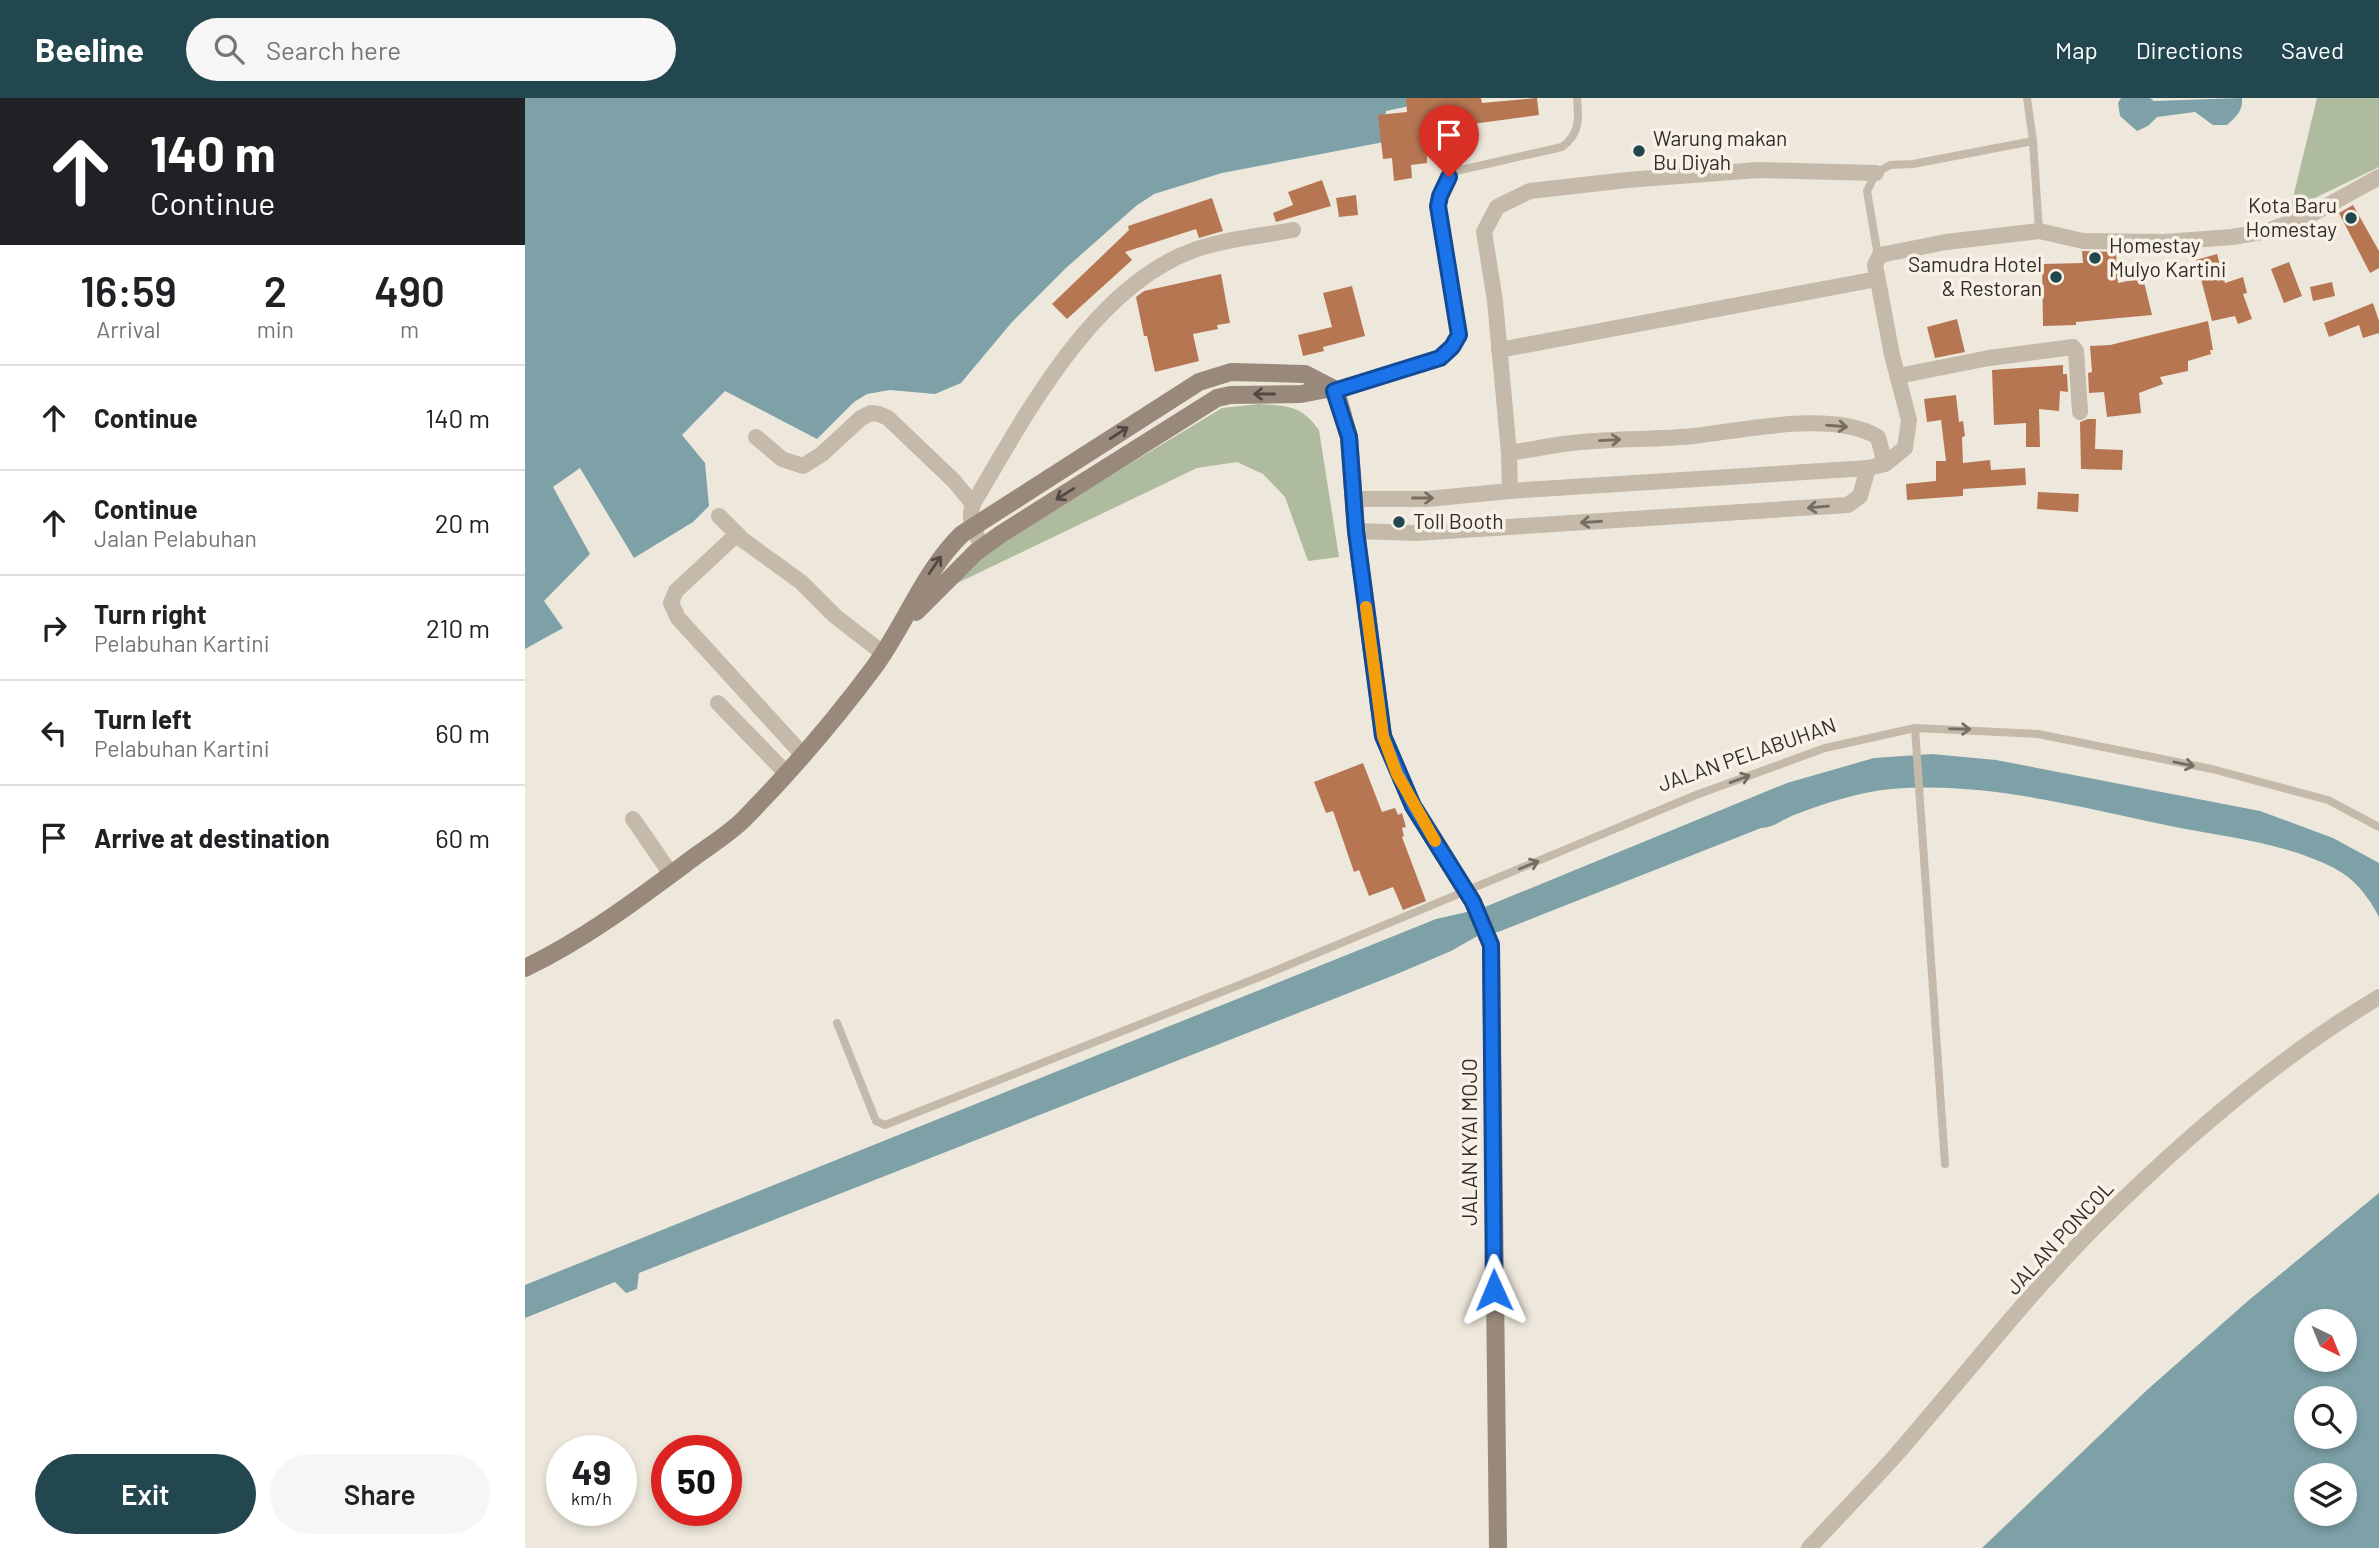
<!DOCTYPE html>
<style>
:root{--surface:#fff;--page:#f6f6f6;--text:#202124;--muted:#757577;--line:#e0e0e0;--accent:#23474f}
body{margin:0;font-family:Barlow,sans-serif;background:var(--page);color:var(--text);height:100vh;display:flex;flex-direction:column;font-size:26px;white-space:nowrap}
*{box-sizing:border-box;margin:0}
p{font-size:23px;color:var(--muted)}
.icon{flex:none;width:38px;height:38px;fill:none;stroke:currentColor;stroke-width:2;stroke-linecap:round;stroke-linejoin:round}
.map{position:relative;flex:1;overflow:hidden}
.drawer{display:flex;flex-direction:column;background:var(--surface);width:525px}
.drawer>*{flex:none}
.guide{background:#202124;color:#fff;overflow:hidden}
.needle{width:46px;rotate:137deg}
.tools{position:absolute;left:1769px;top:1211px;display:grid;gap:14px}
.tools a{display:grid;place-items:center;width:63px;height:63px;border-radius:50%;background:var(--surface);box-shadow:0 4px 10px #0003;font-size:35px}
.speed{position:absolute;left:21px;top:1337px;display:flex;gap:14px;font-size:35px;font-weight:700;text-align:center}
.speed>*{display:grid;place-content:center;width:91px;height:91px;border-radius:50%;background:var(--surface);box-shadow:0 4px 10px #0003;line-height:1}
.speed small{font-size:18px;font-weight:400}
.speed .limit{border:10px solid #d22;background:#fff;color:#111}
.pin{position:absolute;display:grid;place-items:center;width:60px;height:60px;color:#fff;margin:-72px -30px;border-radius:50% 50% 50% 0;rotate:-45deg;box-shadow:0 0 7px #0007}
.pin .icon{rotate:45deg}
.me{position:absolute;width:77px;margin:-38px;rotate:359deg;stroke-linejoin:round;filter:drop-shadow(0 0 5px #0008)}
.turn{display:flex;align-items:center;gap:24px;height:147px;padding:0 35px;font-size:32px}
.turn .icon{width:91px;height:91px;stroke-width:2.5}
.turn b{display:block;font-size:49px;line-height:60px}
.eta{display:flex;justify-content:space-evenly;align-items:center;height:119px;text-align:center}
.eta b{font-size:42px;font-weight:600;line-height:49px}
.primary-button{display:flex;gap:14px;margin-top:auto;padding:14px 35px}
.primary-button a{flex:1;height:80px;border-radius:42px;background:var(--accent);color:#fff;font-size:28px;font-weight:600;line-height:80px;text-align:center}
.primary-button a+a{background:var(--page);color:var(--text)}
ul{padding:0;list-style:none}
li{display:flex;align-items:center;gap:21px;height:105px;padding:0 35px;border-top:2px solid var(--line)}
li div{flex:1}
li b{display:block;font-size:26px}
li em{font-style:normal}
header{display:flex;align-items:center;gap:42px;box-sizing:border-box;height:98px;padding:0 35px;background:var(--accent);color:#fff}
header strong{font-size:33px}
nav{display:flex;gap:38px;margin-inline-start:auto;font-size:24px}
.search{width:490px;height:63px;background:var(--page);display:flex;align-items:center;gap:18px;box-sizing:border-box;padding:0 24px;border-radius:38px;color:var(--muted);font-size:26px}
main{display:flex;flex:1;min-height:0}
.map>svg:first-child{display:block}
.green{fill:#aebb9e}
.water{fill:#7ea1a8;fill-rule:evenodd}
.building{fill:#b67652}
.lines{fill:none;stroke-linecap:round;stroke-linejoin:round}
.service{stroke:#c5b9a9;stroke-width:8}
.minor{stroke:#c5b9a9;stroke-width:16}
.secondary{stroke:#98897b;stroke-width:18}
.oneway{stroke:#514941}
.oneway2{stroke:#756c62}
.route-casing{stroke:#114b97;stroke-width:18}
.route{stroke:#1a73e8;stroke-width:12}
.slow{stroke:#f59e0b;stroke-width:12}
.poi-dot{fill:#23474f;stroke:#f7f1e7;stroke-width:2.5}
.labels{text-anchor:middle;stroke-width:7;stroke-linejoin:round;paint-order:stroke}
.poi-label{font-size:21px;fill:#332d28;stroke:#f7f1e7;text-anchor:start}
.street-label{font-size:21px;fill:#332d28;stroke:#f7f1e7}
</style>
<header>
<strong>Beeline</strong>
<div class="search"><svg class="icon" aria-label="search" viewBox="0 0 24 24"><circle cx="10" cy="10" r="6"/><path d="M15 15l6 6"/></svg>Search here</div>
<nav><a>Map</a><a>Directions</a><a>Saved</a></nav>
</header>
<main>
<section class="drawer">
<div class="guide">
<div class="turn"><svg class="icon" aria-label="ahead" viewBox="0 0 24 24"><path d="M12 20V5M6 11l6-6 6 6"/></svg><div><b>140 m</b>Continue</div></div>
</div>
<div class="eta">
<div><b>16:59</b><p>Arrival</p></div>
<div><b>2</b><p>min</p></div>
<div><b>490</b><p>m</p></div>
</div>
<ul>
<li><svg class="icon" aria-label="ahead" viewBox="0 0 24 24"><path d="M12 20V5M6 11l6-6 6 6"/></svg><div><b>Continue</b></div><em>140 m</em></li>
<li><svg class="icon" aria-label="ahead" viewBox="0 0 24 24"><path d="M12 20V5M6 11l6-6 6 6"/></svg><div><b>Continue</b><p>Jalan Pelabuhan</p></div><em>20 m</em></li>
<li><svg class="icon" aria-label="right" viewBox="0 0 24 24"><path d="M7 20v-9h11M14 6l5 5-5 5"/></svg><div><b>Turn right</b><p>Pelabuhan Kartini</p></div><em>210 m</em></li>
<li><svg class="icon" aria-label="left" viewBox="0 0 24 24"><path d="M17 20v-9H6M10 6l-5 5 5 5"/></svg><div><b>Turn left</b><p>Pelabuhan Kartini</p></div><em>60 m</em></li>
<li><svg class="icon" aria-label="arrive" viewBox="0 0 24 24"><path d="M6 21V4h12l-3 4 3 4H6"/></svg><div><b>Arrive at destination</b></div><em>60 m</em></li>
</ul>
<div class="primary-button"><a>Exit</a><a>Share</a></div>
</section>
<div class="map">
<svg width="1854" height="1450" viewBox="0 0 1854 1450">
<rect width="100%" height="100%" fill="#eee8dc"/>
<g class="green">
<polygon points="1792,0 1854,0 1854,69 1765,112"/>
<path d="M734 306C763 308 776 307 794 332L814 459 783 463 760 399 738 376 712 364 672 370 420 491 459 454 697 310Z"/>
</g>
<g class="water">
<polygon points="0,0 922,0 861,13 859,44 697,75 629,96 611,108 541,170 487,224 436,285 410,296 365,292 342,296 329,304 292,341 200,293 157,337 180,365 184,408 168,424 109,460 55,370 28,389 65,456 19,503 38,530 0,551"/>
<path d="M1596 0H1625L1629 3 1717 0C1718 13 1711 19 1702 27H1688L1670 14 1632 19 1623 28 1612 33 1595 18 1593 5Z"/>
<path d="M1407 656 1471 662 1735 713 1808 740 1854 765V819C1843 798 1830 781 1809 770 1761 745 1701 739 1650 729 1557 710 1462 683 1366 691 1333 694 1301 705 1269 717 1256 722 1250 729 1236 730L973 834 956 836 926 853 872 876 114 1175 112 1191 101 1195 90 1184 0 1220V1187L911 821 955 811 1262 685 1349 660Z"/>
<path d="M1854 1095V1450H1457L1622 1292 1724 1202ZM1782 1223H1820V1262H1782ZM1782 1300H1820V1339H1782ZM1782 1377H1820V1416H1782Z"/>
</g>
<g class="building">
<polygon points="881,0 956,0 957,5 1012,0 1014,17 910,31 913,56 902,57 902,65 886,67 887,80 869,83 867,60 858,61 853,17 882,14"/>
<polygon points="797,82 806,108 751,124 748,115 768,107 763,94"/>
<polygon points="831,97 833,117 814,119 811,100"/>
<polygon points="687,100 698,133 674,140 671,131 600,154 607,162 542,221 527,206 604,132 603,128"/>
<polygon points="1828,107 1854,153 1854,170 1845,175 1814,115"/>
<polygon points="1557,153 1591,154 1593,185 1618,180 1627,217 1551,224 1551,227 1518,228 1517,166 1558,165"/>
<polygon points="1692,156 1700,185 1718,179 1722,195 1718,196 1727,221 1713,226 1710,218 1687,223 1671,162"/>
<polygon points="1764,164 1777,198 1759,205 1746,171"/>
<polygon points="696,176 705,225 692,227 693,231 668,236 674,263 630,274 622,238 619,238 611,199 619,193"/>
<polygon points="1807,184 1810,198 1788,203 1785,189"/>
<polygon points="827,188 840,238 798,249 799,253 778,258 773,237 807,229 798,195"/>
<polygon points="1848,205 1854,223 1854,235 1838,240 1834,227 1804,239 1799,225"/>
<polygon points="1432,221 1440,254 1410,260 1402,229"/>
<polygon points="1683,223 1688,252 1685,252 1686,256 1663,263 1663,273 1635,279 1638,286 1614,295 1616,315 1582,319 1579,294 1564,295 1563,275 1567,274 1565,248 1585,247"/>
<polygon points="1538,267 1538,276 1542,276 1543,294 1535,293 1534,313 1514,311 1515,349 1501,349 1501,325 1469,327 1467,272"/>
<polygon points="1431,297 1434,324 1438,323 1440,338 1437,339 1438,365 1465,362 1466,372 1500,370 1501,387 1438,391 1438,398 1382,402 1381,386 1411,383 1411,363 1421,363 1416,322 1402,324 1399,301"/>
<polygon points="1563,321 1571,321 1570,351 1598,352 1597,372 1556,371 1555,324"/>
<polygon points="1513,394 1554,396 1553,414 1512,411"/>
<polygon points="838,665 857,714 870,710 873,717 877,715 881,729 877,730 879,738 877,739 901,803 878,812 868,789 844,798 834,772 829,774 808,713 801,715 789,684"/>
</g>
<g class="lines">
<g class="service">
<polyline points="1502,0 1508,43 1514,133"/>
<polyline points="1353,158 1342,93 1351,75 1365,67 1388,66 1508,43"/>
<path d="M809 293C848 282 913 273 934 237L913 109 920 86 931 73 1037 49C1055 36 1054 21 1052 0"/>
<polyline points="1390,630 1420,1066"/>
<polyline points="312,925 351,1023 360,1027 742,876 1171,697 1300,650 1390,630 1513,636 1687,671 1803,702 1854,729"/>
</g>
<g class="minor">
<polyline points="974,252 1352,181"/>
<polyline points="1373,278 1464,260 1548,249 1551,253 1555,314"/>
<path d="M231 339 257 361 278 368 297 356 336 320 346 315 354 316 363 320 429 383 448 406C442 423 450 434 458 450"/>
<polyline points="984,355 970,203 959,134 972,109 1005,93 1102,82 1233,72 1351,75"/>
<polyline points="985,393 1343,370"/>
<path d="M830 401H902L985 393 984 355C1005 352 1026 347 1047 345 1087 340 1129 342 1169 338 1220 332 1308 312 1353 339L1360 366"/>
<path d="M448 406C500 318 567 189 669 152 700 141 736 138 768 132"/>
<polyline points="194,418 214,438"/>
<polyline points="831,433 891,435 1323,407 1335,398 1343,370 1360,366 1380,350 1384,322 1367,257 1350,167 1355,157 1421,144 1514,133 1558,143 1639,144 1707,139 1743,133 1789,115 1854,79"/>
<polyline points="193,605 261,675"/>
<polyline points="278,657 153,520 146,505 151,493 211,437 276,484 310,518 359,556"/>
<polyline points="108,721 146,776"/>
<path d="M1284 1450C1313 1419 1343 1388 1371 1357 1437 1281 1499 1201 1570 1129 1654 1045 1752 960 1854 899"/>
</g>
<g class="secondary">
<polyline points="391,514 451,454 476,436 692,300 705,297 776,296 807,290"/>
<path d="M0 870C58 842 109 804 160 766 179 751 202 738 219 721 266 673 310 622 350 568 381 525 399 473 437 436L674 284 706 274 780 276 807 290 813 300 824 339 831 433 858 638 888 708 948 804 966 847 973 1450"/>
</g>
</g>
<defs><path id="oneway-shaft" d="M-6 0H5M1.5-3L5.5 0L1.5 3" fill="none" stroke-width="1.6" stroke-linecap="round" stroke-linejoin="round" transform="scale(1.75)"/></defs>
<g class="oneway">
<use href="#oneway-shaft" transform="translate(739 296) rotate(180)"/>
<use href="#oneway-shaft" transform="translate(594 335) rotate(-33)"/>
<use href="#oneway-shaft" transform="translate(540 396) rotate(148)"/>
<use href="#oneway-shaft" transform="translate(410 467) rotate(-56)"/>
</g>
<g class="oneway2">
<use href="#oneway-shaft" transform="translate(1312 328) rotate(5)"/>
<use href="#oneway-shaft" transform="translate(1085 342) rotate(-3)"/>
<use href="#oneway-shaft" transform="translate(898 400)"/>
<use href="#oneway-shaft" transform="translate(1293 409) rotate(175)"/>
<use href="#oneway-shaft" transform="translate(1066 424) rotate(176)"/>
<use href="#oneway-shaft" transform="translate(1435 631) rotate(1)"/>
<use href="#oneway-shaft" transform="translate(1659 666) rotate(12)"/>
<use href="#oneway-shaft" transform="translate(1215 681) rotate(-20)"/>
<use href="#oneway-shaft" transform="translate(1004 767) rotate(-22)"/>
</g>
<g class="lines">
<defs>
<polyline id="route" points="924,79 915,98 913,108 934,237 927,249 915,260 809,293 824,339 831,433 858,638 888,708 948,804 966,847 969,1192"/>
</defs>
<use href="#route" class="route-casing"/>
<use href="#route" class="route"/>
<polyline class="slow" points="841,509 858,638 872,676 910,743"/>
</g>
<g class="poi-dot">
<circle cx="1114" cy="53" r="7"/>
<circle cx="1826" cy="120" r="7"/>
<circle cx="1570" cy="160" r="7"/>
<circle cx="1531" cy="179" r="7"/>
<circle cx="874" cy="424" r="7"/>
</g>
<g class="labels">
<g class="poi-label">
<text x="1128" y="48">Warung makan<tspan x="1128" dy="24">Bu Diyah</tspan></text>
<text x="1812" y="115" text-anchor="end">Kota Baru<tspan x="1812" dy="24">Homestay</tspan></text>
<text x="1584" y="155">Homestay<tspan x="1584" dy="24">Mulyo Kartini</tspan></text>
<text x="1517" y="174" text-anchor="end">Samudra Hotel<tspan x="1517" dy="24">&amp; Restoran</tspan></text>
<text x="888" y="431">Toll Booth</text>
</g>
<g class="street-label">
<text transform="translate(1222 657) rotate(-19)" y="7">JALAN PELABUHAN</text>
<text transform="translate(945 1044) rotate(-90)" y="7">JALAN KYAI MOJO</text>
<text transform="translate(1535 1140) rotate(-47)" y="7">JALAN PONCOL</text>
</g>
</g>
</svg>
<div class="tools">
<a><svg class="needle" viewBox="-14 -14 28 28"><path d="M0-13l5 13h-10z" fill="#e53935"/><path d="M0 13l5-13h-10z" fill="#757577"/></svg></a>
<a><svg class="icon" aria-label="search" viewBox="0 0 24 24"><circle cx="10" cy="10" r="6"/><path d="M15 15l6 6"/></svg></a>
<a><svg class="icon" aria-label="layers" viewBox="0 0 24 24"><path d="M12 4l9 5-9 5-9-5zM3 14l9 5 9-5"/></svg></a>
</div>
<div class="speed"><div>49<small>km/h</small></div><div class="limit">50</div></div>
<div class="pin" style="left:924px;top:79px;background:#d93025"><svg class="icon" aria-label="arrive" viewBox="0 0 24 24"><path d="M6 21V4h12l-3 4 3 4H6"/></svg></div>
<svg class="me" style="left:969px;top:1192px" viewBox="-20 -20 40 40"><path d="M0-17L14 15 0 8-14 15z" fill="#1a73e8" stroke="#fff" stroke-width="4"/></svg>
</div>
</main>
